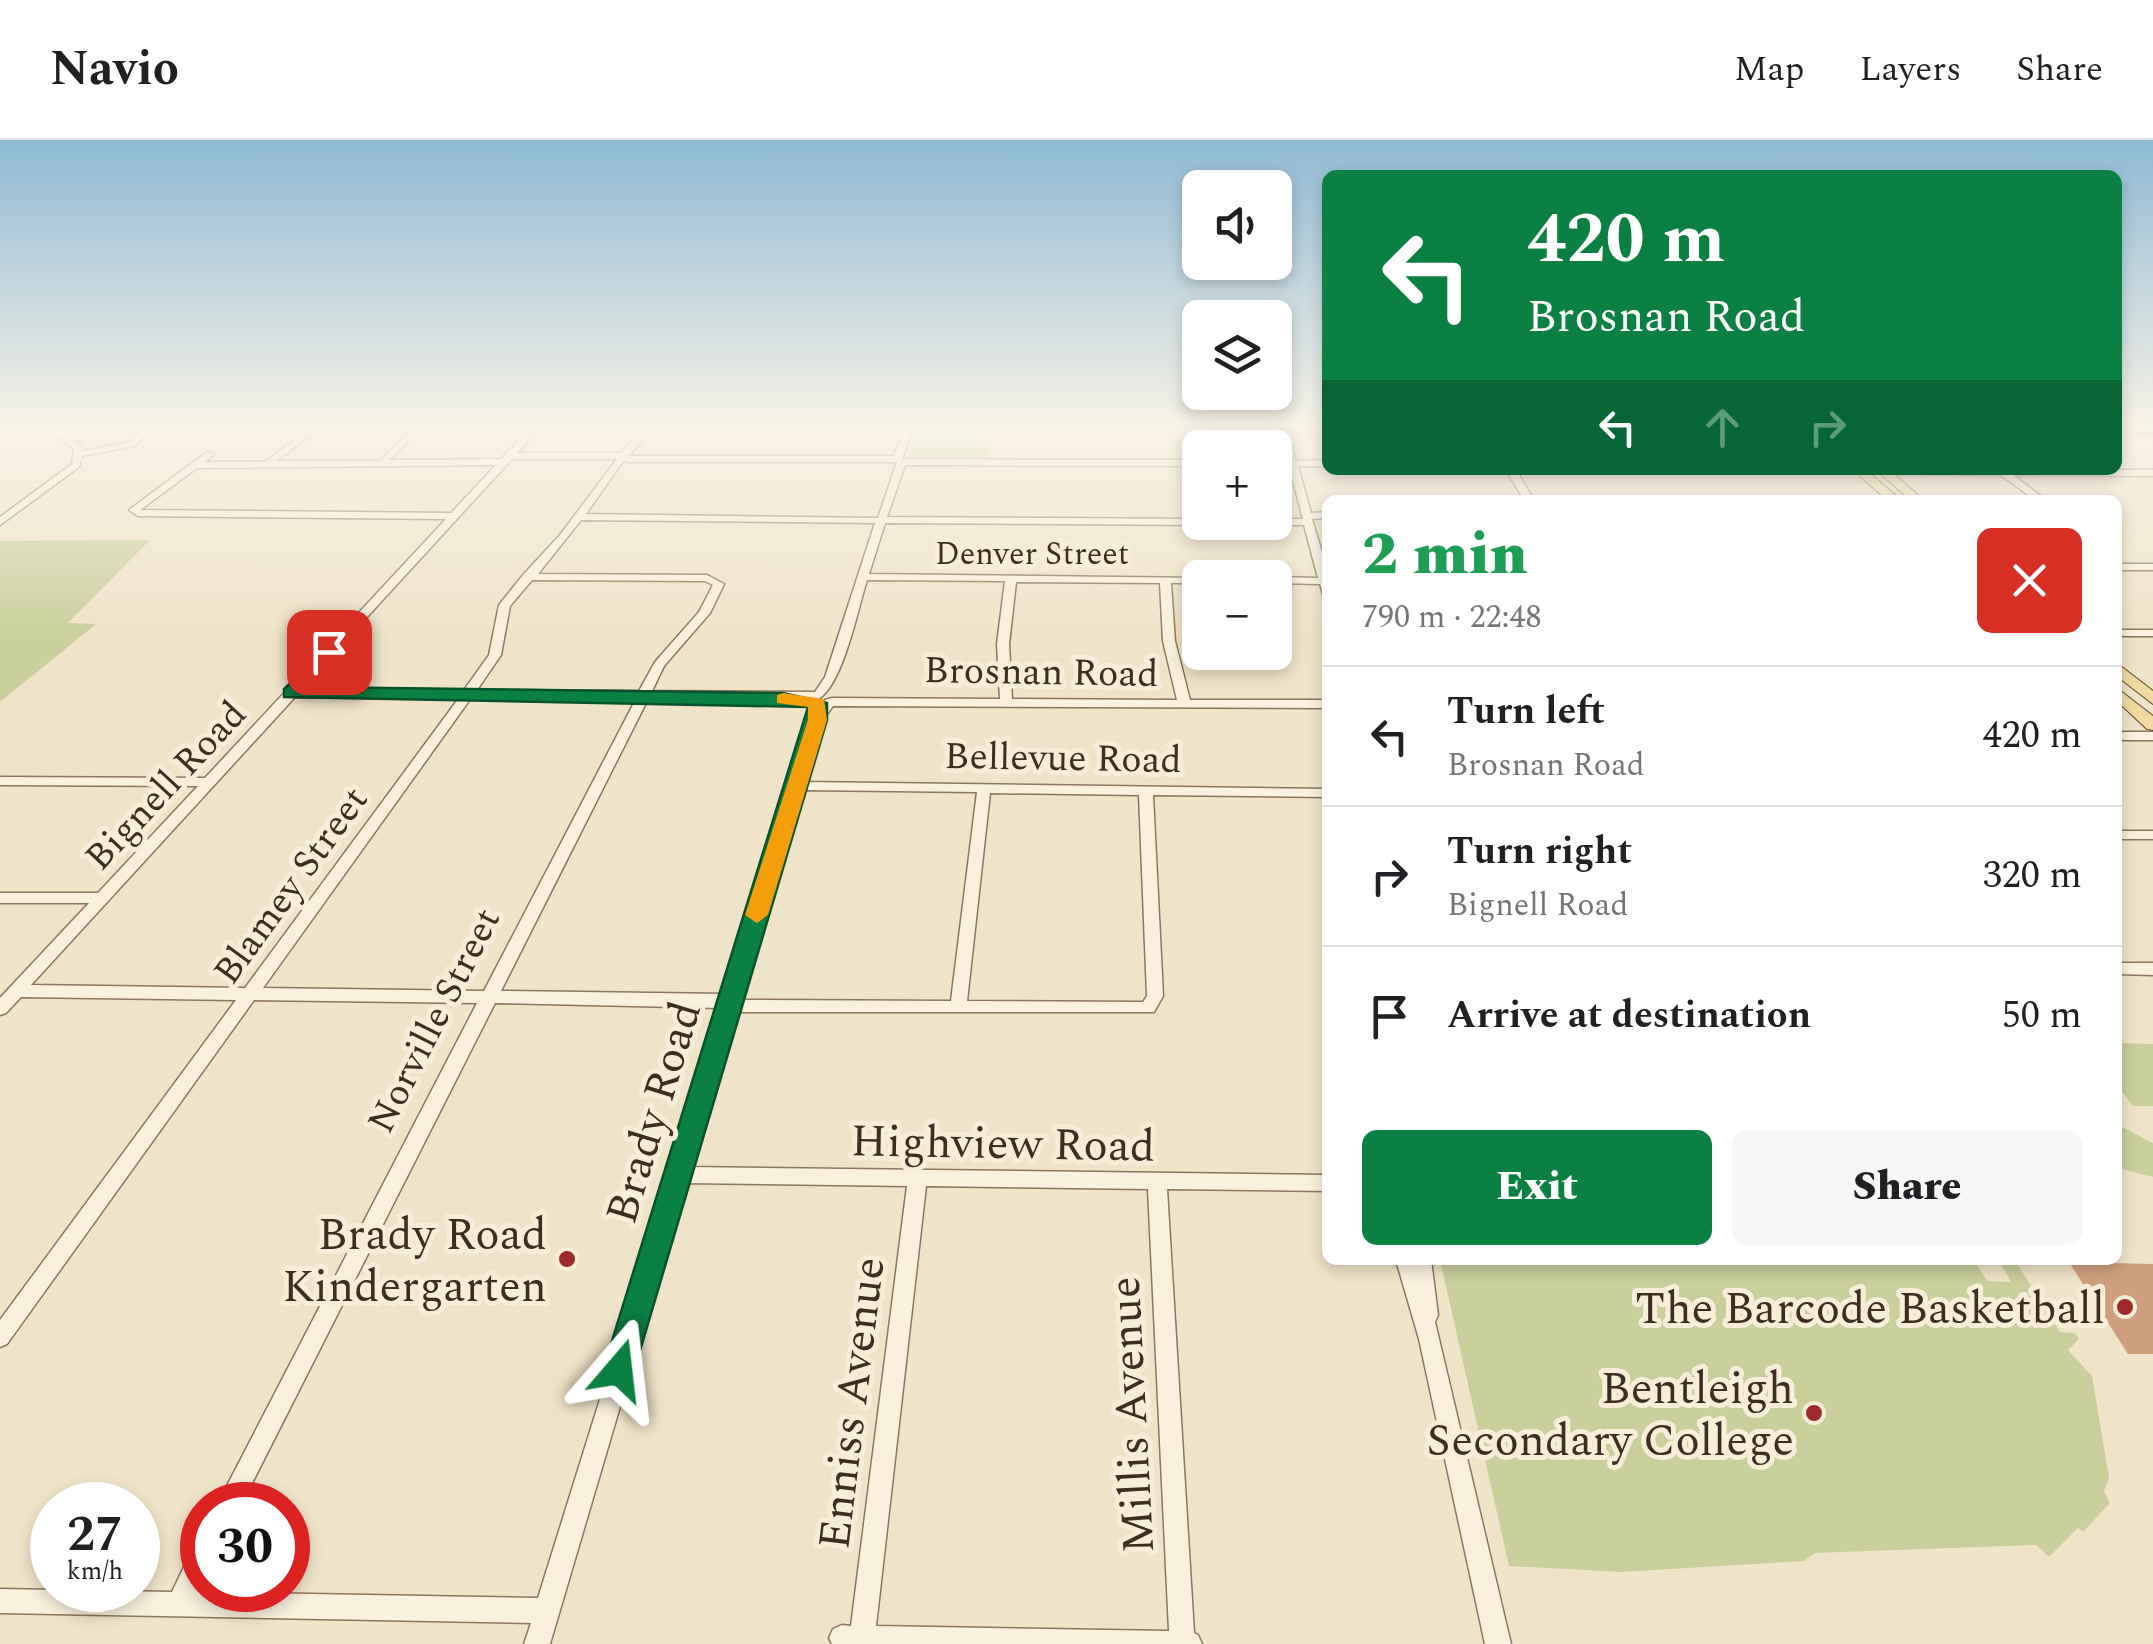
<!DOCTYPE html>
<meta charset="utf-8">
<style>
:root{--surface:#fff;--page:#f6f6f6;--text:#202124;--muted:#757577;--line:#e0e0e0;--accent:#0b8043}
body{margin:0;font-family:Spectral,serif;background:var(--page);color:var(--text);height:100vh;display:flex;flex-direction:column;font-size:38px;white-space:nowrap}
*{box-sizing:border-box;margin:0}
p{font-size:32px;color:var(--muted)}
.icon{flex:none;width:55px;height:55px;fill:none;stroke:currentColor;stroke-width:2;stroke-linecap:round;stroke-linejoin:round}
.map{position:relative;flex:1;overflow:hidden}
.details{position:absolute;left:1322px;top:355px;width:800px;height:770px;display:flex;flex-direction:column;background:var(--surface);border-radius:15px;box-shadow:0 5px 15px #0003}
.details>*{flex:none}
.banner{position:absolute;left:1322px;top:30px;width:800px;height:305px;border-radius:15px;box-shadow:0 5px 15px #0003;background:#0b8043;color:#fff;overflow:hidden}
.tools{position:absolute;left:1182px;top:30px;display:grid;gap:20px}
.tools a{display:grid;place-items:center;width:110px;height:110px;border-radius:15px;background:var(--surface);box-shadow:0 5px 15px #0003;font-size:50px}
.speed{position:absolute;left:30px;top:1342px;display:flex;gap:20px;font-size:50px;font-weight:700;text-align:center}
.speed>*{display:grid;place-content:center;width:130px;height:130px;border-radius:50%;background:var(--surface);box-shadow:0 5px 15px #0003;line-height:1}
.speed small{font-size:25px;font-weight:400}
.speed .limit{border:15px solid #d22;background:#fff;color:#111}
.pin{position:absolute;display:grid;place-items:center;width:85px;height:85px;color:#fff;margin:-42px;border-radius:20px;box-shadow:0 5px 15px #0006}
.me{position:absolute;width:110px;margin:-55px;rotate:17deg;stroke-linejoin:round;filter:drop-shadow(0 0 8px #0008)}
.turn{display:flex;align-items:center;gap:35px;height:210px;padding:0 40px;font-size:45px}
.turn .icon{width:130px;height:130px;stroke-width:2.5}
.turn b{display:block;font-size:70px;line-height:85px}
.lanes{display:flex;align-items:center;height:95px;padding:0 40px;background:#0003;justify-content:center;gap:50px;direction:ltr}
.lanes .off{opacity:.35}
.round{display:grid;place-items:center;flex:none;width:105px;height:105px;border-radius:15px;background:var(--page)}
.headline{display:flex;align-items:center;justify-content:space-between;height:170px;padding:0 40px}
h1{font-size:60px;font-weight:800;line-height:75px;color:#1e9e55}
.cta{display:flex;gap:20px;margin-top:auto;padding:20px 40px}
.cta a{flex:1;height:115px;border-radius:15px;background:var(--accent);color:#fff;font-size:40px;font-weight:800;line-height:115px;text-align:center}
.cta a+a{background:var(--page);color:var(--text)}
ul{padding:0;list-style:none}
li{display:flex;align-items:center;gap:30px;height:140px;padding:0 40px;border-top:2px solid var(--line)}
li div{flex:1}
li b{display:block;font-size:38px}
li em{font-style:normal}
header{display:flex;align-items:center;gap:60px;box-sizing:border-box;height:140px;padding:0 50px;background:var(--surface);border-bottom:2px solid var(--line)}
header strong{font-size:48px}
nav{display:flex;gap:55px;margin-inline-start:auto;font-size:35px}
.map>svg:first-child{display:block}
.green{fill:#c9cf9b}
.building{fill:#cf9f7d}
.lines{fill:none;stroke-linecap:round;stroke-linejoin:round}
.minor-casing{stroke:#8d765c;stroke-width:3}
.major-casing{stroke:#5b4430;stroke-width:2}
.highway-casing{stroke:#5b4430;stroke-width:3}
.minor{fill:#faf1dc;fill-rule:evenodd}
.major{fill:#f3d9a0;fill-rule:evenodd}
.highway{fill:#e0a458;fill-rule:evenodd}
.route{fill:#0b8043;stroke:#07532c;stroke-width:2.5}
.slow{fill:#f59e0b}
.poi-dot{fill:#9e2a2b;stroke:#f7eed8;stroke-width:4}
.labels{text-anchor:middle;stroke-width:10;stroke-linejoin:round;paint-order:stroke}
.far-street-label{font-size:32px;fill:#3d2e20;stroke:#f7eed8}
.street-label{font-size:38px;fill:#3d2e20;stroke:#f7eed8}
.near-street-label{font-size:45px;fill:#3d2e20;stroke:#f7eed8}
.near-poi-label{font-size:45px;fill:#3d2e20;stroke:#f7eed8;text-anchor:end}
</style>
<header>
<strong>Navio</strong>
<nav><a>Map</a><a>Layers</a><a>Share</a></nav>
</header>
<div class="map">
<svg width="2153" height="1504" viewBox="0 0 2153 1504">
<rect width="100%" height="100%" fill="#f0e4c8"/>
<g class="green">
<polygon points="915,298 994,298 989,318 909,318"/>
<polygon points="150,400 68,483 96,484 0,562 0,401"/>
<polygon points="2118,903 2153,904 2153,966 2133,966 2118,946"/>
<polygon points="2118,985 2153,1003 2153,1037 2118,1028"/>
<polygon points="1440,1120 1974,1120 1987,1141 2011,1142 1999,1120 2015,1120 2060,1192 2075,1193 2079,1199 2068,1210 2092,1236 2109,1337 2104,1351 2110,1363 2083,1392 2078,1388 2049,1417 2036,1405 1815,1413 1804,1421 1621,1432 1509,1426"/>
</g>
<polygon class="building" points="2069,1122 2153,1124 2153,1214 2128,1214"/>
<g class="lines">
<defs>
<g id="minor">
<polygon points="46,286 55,286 82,306 83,311 129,302 141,290 148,292 135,306 82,316 79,327 0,385 0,377 72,324 74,309"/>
<path d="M313 286 316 287V291L276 321H379L416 286H425L389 320 501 319 533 286H541L517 313H621L645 286H653L629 316H894L906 286H914L902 319 1200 320V326L905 325 887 377 1200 379V382H1205L1200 385 885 383 869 434 1203 438H1200V443H1171L1175 501 1190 560H1328V568L833 566 823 580 805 642 1328 649V657L1153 655 1163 856 1154 872H737L691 1027 1328 1035V1051L1167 1049 1194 1493 1198 1495 1202 1504H832L829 1498 833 1489 842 1485 851 1486 907 1046 686 1043 550 1504H524L531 1483 0 1473V1449L172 1452 193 1408 202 1405V1442L198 1452 538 1458 669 1038 668 1035 672 1029 722 868 495 863 241 1365H217L477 863 254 860 7 1204 0 1207V1180L236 860 21 857 6 873 0 875V858L89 763H0V753H98L198 646 0 645V637L205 638 446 379 138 376 129 370 207 312 214 314 205 322H265ZM512 319H617L560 395 523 435 499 465 489 515 464 550 301 549ZM624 320 628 322H897L878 378 586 374ZM496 325 451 373 140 370 197 328ZM581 380 875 383 825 537 815 552 652 551 664 526 710 473 724 444 707 435 538 434ZM532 440 705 441 713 445 699 472 655 522 639 551 477 550 501 515 510 466ZM867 440 1005 441 997 504 1000 559 832 558 825 560 811 580 726 854 501 851 648 559 816 560C842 550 858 468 867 440ZM1016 442 1160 443 1163 501 1177 560 1012 559 1009 504ZM295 557 459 558 245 848 31 845ZM471 558 636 559 484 851 263 848ZM803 650 977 652 951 861 740 860ZM990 653 1139 655 1147 856 1143 862 967 861ZM926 1046 1148 1049 1169 1491 876 1486Z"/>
<polygon points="1278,286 1286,286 1296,321 1328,320 1328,326 1298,326 1311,373 1328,372 1328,378 1312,379 1328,433 1328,457 1323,454 1320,444 1275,443 1275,438 1272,438 1275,437 1318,438 1304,385 1275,385 1270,382 1275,382 1275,379 1303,379 1289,326 1275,327 1275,321 1287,321"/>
<polygon points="1506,330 1516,330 1534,360 1524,360"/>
<polygon points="1880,330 2153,330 2153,336 2013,335 2046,360 2035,360 2001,335 1884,334"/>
<rect x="2118" y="424" width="35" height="6"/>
<rect x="2118" y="490" width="35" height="6"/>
<rect x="2118" y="592" width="35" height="8"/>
<rect x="2118" y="691" width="35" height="8"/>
<polygon points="2118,823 2153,823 2153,835 2118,834"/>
<polygon points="1396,1120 1431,1120 1438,1175 1435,1182 1511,1504 1485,1504 1419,1199"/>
</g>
<g id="major">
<polygon points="1853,330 1866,330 1901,360 1887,360"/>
<polygon points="1876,330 1889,330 1924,360 1910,360"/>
<polygon points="2118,524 2153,551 2153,564 2118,537"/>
<polygon points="2118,549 2153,576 2153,590 2147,589 2118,562"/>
</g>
<polygon id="highway" points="2118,286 2153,286 2153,293 2118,292"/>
</defs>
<use href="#minor" class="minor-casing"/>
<use href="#major" class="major-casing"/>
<use href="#highway" class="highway-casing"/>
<use href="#minor" class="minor"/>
<use href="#major" class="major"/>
<use href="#highway" class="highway"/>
</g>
<linearGradient id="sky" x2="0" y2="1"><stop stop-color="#8fbad6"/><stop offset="0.58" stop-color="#f8f3e6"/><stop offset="1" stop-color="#f8f3e6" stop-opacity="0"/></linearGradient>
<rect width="2153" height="496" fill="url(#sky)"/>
<polygon class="route" points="329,506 338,512 306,547 783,553 827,563 827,580 631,1241 619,1246 607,1241 603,1230 808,567 284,557 284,549"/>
<polygon class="slow" points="783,553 824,559 827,580 768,775 757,783 745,775 808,580 808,567 777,563 777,555"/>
<g class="poi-dot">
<circle cx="567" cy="1119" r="10"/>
<circle cx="2125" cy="1167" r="10"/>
<circle cx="1814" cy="1273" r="10"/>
</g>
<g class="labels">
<g class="far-street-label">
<text x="1032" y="424">Denver Street</text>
</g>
<g class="street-label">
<text transform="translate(1041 531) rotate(1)" y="13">Brosnan Road</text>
<text transform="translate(1063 617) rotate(1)" y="13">Bellevue Road</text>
<text transform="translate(165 645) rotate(-47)" y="13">Bignell Road</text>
<text transform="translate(290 745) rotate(-54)" y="13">Blamey Street</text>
<text transform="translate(433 880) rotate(-63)" y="13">Norville Street</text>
</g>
<g class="near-street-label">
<text transform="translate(652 972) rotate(-73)" y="16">Brady Road</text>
<text transform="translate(1003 1002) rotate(1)" y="16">Highview Road</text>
<text transform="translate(850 1263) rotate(-83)" y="16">Enniss Avenue</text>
<text transform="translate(1130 1275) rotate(-93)" y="16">Millis Avenue</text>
</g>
<g class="near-poi-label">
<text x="547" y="1109">Brady Road<tspan x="547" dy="52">Kindergarten</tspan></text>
<text x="2105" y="1183">The Barcode Basketball</text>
<text x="1794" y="1263">Bentleigh<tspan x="1794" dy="52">Secondary College</tspan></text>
</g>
</g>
</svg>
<div class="tools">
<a><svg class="icon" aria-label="sound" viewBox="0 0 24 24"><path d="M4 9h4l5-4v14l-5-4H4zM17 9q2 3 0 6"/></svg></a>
<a><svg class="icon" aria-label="layers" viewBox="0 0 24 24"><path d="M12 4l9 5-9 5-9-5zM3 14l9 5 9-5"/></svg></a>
<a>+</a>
<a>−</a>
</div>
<div class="speed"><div>27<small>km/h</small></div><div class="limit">30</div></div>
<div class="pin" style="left:329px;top:512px;background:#d93025"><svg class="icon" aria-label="arrive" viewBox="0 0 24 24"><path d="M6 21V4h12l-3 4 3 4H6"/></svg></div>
<svg class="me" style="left:619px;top:1230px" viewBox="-20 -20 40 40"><path d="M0-17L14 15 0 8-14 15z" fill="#0b8043" stroke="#fff" stroke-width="4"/></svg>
<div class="banner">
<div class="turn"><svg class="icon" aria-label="left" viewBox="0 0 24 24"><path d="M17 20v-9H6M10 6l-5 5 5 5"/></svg><div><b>420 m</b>Brosnan Road</div></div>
<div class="lanes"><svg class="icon" aria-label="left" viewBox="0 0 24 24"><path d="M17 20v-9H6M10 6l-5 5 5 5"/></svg><svg class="icon off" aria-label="ahead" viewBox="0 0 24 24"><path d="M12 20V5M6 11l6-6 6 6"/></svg><svg class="icon off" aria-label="right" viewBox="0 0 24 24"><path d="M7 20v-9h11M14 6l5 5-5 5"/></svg></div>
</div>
<section class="details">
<div class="headline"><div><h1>2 min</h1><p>790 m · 22:48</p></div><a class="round" style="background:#d93025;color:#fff"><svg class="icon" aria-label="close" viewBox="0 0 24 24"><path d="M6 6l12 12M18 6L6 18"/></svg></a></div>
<ul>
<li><svg class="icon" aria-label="left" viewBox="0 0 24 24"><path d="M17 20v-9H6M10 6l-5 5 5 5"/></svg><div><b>Turn left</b><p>Brosnan Road</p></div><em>420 m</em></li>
<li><svg class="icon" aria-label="right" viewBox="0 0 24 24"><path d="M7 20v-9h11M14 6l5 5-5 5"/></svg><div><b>Turn right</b><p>Bignell Road</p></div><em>320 m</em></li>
<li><svg class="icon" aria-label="arrive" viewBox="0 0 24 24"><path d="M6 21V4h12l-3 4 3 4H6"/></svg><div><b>Arrive at destination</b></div><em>50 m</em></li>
</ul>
<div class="cta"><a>Exit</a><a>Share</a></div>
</section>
</div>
